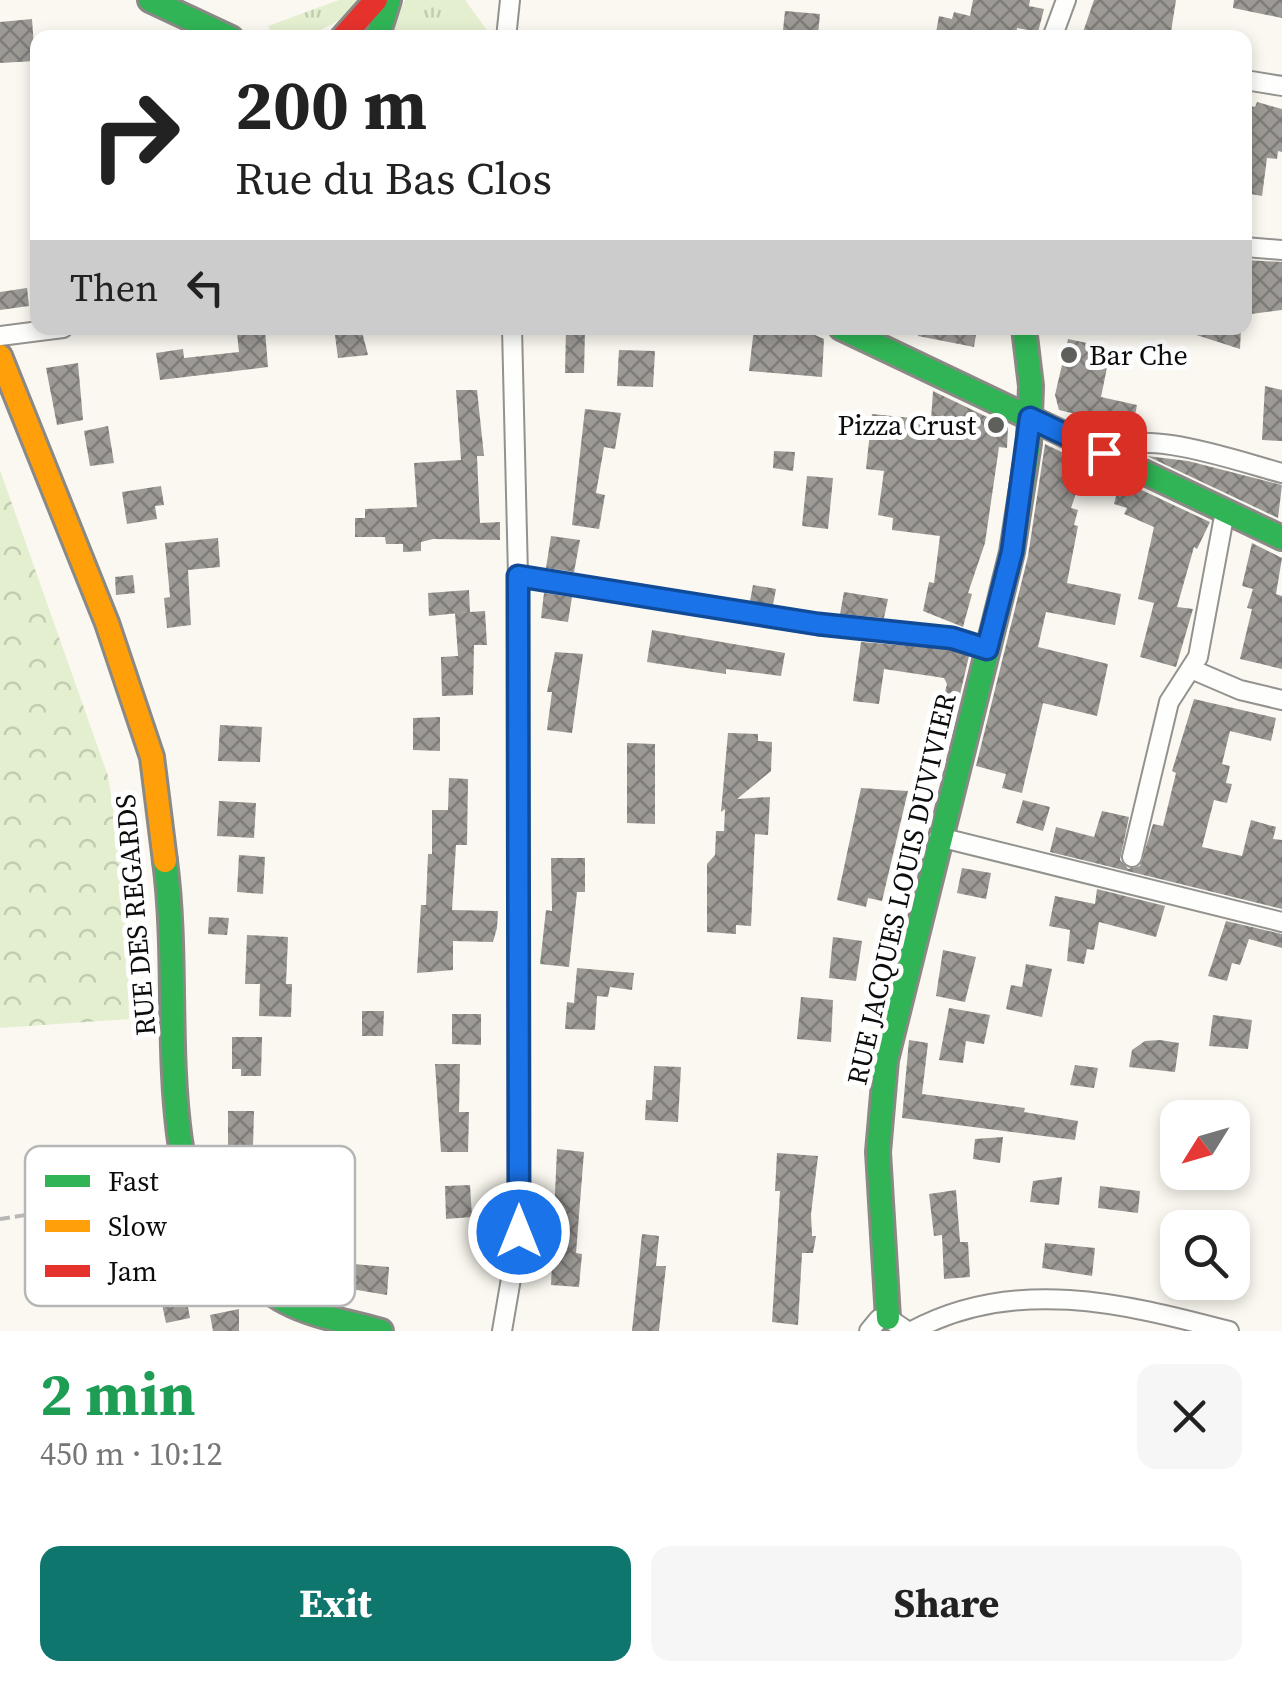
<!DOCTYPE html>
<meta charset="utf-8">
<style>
:root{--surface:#fff;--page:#f6f6f6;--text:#222;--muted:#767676;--accent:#0f766e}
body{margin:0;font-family:"Source Serif 4",serif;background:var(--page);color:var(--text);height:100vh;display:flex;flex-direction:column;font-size:38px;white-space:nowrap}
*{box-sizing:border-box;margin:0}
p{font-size:32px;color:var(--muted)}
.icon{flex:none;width:55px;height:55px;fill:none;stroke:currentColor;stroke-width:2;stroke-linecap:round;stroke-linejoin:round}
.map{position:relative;height:1331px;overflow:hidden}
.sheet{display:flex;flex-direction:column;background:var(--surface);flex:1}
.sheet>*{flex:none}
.hud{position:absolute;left:30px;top:30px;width:1222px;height:305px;border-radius:20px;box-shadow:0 5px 15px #0003;background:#fff;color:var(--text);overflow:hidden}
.needle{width:65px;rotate:233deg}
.controls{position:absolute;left:1160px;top:1100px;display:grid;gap:20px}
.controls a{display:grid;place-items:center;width:90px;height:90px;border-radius:20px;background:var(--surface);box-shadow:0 5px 15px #0003;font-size:50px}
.pin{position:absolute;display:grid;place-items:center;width:85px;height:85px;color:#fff;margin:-42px;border-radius:20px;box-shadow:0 5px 15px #0006}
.me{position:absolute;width:110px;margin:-55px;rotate:0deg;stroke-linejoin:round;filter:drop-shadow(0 0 8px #0008)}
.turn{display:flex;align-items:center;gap:35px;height:210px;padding:0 40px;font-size:45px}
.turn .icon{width:130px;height:130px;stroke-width:2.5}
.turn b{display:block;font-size:70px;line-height:85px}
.then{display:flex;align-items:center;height:95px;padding:0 40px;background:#0003;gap:20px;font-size:38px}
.round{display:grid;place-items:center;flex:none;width:105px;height:105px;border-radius:20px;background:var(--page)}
.summary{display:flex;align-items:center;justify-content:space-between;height:170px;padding:0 40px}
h1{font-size:60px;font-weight:700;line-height:75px;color:#1e9e55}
.button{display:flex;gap:20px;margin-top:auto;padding:20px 40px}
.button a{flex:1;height:115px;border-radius:20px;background:var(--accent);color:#fff;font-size:40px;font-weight:700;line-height:115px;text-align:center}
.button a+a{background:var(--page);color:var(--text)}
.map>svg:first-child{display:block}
.grass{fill:url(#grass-tufts)}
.park{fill:url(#park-crowns)}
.building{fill:url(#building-cross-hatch)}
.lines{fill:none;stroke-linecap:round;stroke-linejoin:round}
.street-casing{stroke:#93928f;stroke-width:22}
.fast-casing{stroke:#8a8985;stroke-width:28}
.slow-casing{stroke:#8a8985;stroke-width:28}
.jam-casing{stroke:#8a8985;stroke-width:28}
.path{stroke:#b7b7b5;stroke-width:4;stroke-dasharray:10 5;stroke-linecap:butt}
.street{stroke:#fefefd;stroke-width:18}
.fast{stroke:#30b455;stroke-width:22}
.slow{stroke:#ff9f0a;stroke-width:22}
.jam{stroke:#e5322d;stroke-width:22}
.route-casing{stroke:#114b97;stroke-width:25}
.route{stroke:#1a73e8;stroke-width:18}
.poi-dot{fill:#5f5f5c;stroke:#fff;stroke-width:4}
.labels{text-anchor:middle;stroke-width:10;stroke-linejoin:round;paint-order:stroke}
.poi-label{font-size:28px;fill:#0c0c0c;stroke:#fff;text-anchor:start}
.street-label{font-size:28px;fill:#0c0c0c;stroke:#fff}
.key{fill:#fff;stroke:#b6b6b6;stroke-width:2.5}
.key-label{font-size:28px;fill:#0c0c0c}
</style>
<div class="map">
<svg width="1282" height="1331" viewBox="0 0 1282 1331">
<defs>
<pattern id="grass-tufts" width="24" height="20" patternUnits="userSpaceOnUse" patternTransform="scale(2.5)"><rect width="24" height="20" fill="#e4efd0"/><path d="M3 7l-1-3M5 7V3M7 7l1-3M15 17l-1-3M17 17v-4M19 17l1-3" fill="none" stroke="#c2ccb1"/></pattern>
<pattern id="park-crowns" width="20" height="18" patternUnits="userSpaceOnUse" patternTransform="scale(2.5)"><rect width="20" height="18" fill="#e4efd0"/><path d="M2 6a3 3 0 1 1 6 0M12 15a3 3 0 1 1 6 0" fill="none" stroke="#c2ccb1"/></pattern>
<pattern id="building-cross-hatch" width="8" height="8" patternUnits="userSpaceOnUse" patternTransform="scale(2.5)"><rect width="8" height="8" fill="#9d9a96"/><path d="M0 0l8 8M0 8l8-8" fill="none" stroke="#7e7c79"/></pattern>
</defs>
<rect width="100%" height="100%" fill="#faf8f0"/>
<g class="grass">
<path d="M339 0H361C335 29 311 37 273 37L268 26Z"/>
<polygon points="405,0 465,0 492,37 388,38"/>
</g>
<polygon class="park" points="0,470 108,776 128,906 129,1019 0,1028"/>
<g class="building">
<polygon points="973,0 1030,0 1029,6 1044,9 1038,32 1017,28 1016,38 935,38 939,16 952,19 954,12 970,16"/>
<polygon points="1094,0 1176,0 1170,38 1081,38"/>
<polygon points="1234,0 1282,0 1282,18 1233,8"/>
<polygon points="785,11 820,14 818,34 783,30"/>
<polygon points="32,19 35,61 0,63 0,22"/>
<polygon points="1257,102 1282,109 1282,152 1278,151 1277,159 1267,158 1262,196 1245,193 1245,105 1255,107"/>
<polygon points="1245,260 1282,262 1282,310 1251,314"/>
<polygon points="27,288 29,306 0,310 0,292"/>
<polygon points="334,328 361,328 368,355 338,358"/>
<polygon points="754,328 799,328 824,339 822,377 749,371"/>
<polygon points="919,328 977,328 974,347 918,336"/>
<polygon points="1184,328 1241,328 1240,349 1184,331"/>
<polygon points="265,330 268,367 160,380 156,353 183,349 184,358 239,352 237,333"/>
<polygon points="566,330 585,330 584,373 565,373"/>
<polygon points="1068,339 1111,348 1101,397 1137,405 1132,431 1099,428 1100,420 1059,410 1055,395"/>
<polygon points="619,350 655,351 653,387 617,386"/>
<polygon points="78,363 83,420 57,425 46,368"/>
<polygon points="1265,386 1282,390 1282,441 1262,440"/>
<polygon points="456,390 477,390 484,456 477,456 480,523 500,522 500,540 433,539 421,542 421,551 403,552 403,544 386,544 385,537 355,537 355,518 365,518 365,509 417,507 414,463 461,460"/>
<polygon points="933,391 1008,427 1007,448 999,447 985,543 968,593 972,594 963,627 923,611 929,582 934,583 940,536 892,530 893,518 878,515 884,471 866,469 872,414 931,420"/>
<polygon points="585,409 621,413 615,449 604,447 596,493 605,495 599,529 572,525"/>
<polygon points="108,426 114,463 90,466 84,431"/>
<polygon points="1045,444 1086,464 1071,508 1078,510 1074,525 1078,526 1067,583 1121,594 1115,625 1046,612 1038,647 1108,664 1097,716 1043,703 1022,793 1002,788 1006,774 976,766 1028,556"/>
<polygon points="774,451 795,452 793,471 773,468"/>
<polygon points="1147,456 1188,461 1282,485 1278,518"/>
<polygon points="807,476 833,478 828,529 802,526"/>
<polygon points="1120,480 1210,522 1197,549 1194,547 1177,607 1193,609 1176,667 1140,657 1154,603 1138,599 1154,527 1124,514 1127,508 1114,504"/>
<polygon points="161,486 164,505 155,506 157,519 127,524 122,492"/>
<polygon points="551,536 580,540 574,572 546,568"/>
<polygon points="218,538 220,567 188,570 191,625 167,628 164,598 170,597 165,543"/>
<polygon points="1252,543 1282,558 1276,594 1282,596 1282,669 1240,659 1252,609 1247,608 1253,589 1242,586"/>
<polygon points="133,575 135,593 116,595 115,577"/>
<polygon points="753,585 776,589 773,605 750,601"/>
<polygon points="469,590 470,612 429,616 428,593"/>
<polygon points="844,592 888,599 884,618 840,614"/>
<polygon points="544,593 572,597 568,622 541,618"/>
<polygon points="485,611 487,645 474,645 473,695 442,696 441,657 458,656 455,613"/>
<polygon points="652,630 785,653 781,676 726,669 726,674 647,662"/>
<polygon points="861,642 949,649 969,656 954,720 939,715 947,684 944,678 884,669 879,704 853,701"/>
<polygon points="555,652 583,654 572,733 547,730 552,692 547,692"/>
<polygon points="1194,699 1276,718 1271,741 1230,731 1222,764 1230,766 1226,783 1232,784 1227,803 1214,800 1202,847 1242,856 1251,820 1276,827 1273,839 1282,840 1282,909 1050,852 1056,827 1094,837 1102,811 1129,817 1120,860 1128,869 1140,866 1153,824 1163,826 1176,773 1172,771"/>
<polygon points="440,717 440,751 413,750 413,718"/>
<polygon points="220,725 262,727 260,762 218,761"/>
<polygon points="728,733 758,734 758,741 772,742 771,771 737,799 770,797 768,835 755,834 751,926 736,925 736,934 707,932 707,864 715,855 716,831 724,831 725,809 721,812"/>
<polygon points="627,743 655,744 655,824 627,823"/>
<polygon points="449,778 468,779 467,845 456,845 452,910 498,911 497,928 493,942 453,941 453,970 417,973 421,905 426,905 428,854 432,854 432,810 448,810"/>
<polygon points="861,788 908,791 882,901 868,898 866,907 837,900"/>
<polygon points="1023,800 1050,807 1043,831 1016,823"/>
<polygon points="219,801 256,803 254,838 217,836"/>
<polygon points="239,855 265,857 263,894 237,892"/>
<polygon points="551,858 585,858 585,892 577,892 569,967 540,964 546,910 552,911"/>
<polygon points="962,868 991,873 986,899 957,893"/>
<polygon points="1097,889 1165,906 1156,937 1099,922 1094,950 1087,949 1084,964 1067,961 1070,930 1049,926 1055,896 1095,904"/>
<polygon points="209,917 229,918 227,935 208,934"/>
<polygon points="1226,921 1282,934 1282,948 1249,939 1240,965 1232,963 1227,981 1208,976"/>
<polygon points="247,935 288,937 286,984 292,984 291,1017 259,1016 260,984 245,984"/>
<polygon points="833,937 862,941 856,981 829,978"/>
<polygon points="943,950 976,957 965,1002 936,996"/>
<polygon points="1026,964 1052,969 1042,1017 1006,1009 1011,985 1022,987"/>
<polygon points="577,968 634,973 632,990 610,987 608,997 597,996 595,1030 565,1029 567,1002 574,1003"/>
<polygon points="801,997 833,1000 831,1042 797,1039"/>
<polygon points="949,1008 990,1015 984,1044 966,1041 963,1063 939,1060"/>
<polygon points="362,1011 384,1011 383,1036 362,1036"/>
<polygon points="452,1014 481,1014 481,1045 452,1044"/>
<polygon points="1213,1015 1252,1020 1248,1049 1209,1046"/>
<polygon points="232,1037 262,1037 261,1076 241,1076 241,1069 232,1069"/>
<polygon points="909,1040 928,1043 922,1094 1025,1108 1024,1112 1078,1121 1075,1140 902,1118"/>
<polygon points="1160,1040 1179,1043 1175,1072 1129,1067 1132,1050 1145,1041"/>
<polygon points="435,1064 460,1064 459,1112 469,1112 468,1152 441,1152"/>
<polygon points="1075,1065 1098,1068 1094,1088 1070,1085"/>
<polygon points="654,1066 681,1067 678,1122 645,1120 646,1100 652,1100"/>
<polygon points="228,1111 254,1111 253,1146 228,1146"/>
<polygon points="1003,1137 1000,1163 973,1159 975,1139"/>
<polygon points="557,1149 584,1152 576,1253 582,1254 579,1287 551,1285"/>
<polygon points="777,1153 818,1156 811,1214 812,1236 816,1236 813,1253 802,1253 798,1325 772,1322 780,1191 775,1191"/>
<polygon points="1062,1177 1059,1205 1030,1202 1033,1181"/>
<polygon points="470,1185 472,1217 446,1219 445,1186"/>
<polygon points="1100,1186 1140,1191 1138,1213 1098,1208"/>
<polygon points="956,1190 960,1242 968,1242 970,1277 944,1279 942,1235 934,1236 929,1194"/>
<polygon points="642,1234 659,1236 656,1266 666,1266 659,1331 632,1331"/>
<polygon points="1045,1243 1095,1248 1092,1276 1042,1268"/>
<polygon points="353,1264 389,1267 387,1295 351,1289"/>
<polygon points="182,1276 190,1318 166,1323 157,1281"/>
<polygon points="239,1309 239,1331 213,1331 210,1315"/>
</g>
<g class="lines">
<defs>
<g id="street">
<polyline points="506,38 510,0"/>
<polyline points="1052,38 1066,0"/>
<polyline points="1245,80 1282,86"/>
<polyline points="1245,247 1282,250"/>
<polyline points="0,336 63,328"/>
<path d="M1104 453C1139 425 1239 462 1282 473"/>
<polyline points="518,576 817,625 952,637 987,649"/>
<polyline points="1191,669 1240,690 1282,700"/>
<polyline points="939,837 1282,922"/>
<polyline points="1132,857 1169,702 1198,657 1225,511"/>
<polyline points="502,1331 519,1232 518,576 512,328"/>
<polyline points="869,1331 879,1319 888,1318 907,1331"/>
<path d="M912 1331C1014 1276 1123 1303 1229 1331"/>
</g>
<g id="fast">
<polyline points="150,0 231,38"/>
<polyline points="377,38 389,0"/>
<polyline points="841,328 1282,538"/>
<path d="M165 861C177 953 167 1049 180 1141 188 1196 237 1276 286 1302 314 1317 351 1322 381 1331"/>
<polyline points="888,1318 878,1152 886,1060 1012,552 1029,443 1031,386 1024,328"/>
</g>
<polyline id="slow" points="0,356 107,623 152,757 165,861"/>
<polyline id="jam" points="342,38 376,0"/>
</defs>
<use href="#street" class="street-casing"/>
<use href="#fast" class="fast-casing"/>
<use href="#slow" class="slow-casing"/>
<use href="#jam" class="jam-casing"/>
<polyline class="path" points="0,1219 173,1192"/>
<use href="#street" class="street"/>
<use href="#fast" class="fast"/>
<use href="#slow" class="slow"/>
<use href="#jam" class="jam"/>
</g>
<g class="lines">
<defs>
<polyline id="route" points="519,1232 518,576 818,624 952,638 987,649 1012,552 1030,418 1104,453"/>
</defs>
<use href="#route" class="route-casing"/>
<use href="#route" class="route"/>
</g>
<g class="poi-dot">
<circle cx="1069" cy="355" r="10"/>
<circle cx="996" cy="425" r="10"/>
</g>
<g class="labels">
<g class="poi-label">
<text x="1089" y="365">Bar Che</text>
<text x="976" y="435" text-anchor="end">Pizza Crust</text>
</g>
<g class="street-label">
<text transform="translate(901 889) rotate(-77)" y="10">RUE JACQUES LOUIS DUVIVIER</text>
<text transform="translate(135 915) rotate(-95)" y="10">RUE DES REGARDS</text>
</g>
</g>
<rect x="25" y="1146" width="330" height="160" rx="15" class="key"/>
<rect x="45" y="1175" width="45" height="12" fill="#30b455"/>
<rect x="45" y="1220" width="45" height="12" fill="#ff9f0a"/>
<rect x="45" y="1265" width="45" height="12" fill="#e5322d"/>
<g class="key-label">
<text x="108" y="1191">Fast</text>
<text x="108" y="1236">Slow</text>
<text x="108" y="1281">Jam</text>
</g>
</svg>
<div class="controls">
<a><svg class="needle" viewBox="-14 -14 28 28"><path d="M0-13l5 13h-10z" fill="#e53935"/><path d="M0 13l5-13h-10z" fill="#767676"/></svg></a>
<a><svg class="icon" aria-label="search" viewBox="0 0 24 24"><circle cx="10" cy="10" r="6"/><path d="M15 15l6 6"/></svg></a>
</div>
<div class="pin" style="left:1104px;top:453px;background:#d93025"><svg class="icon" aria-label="arrive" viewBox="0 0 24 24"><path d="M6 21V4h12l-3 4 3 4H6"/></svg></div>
<svg class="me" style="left:519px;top:1232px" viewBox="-20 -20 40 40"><circle r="17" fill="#1a73e8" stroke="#fff" stroke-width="3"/><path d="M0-11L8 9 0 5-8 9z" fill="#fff"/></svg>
<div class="hud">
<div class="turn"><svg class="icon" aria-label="right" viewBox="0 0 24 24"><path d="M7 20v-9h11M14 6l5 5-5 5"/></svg><div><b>200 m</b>Rue du Bas Clos</div></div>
<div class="then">Then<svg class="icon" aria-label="left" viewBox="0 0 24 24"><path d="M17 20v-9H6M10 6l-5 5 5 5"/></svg></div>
</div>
</div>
<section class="sheet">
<div class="summary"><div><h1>2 min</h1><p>450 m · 10:12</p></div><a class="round"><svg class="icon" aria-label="close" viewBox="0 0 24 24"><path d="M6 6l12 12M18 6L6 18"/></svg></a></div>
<div class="button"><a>Exit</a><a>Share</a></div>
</section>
